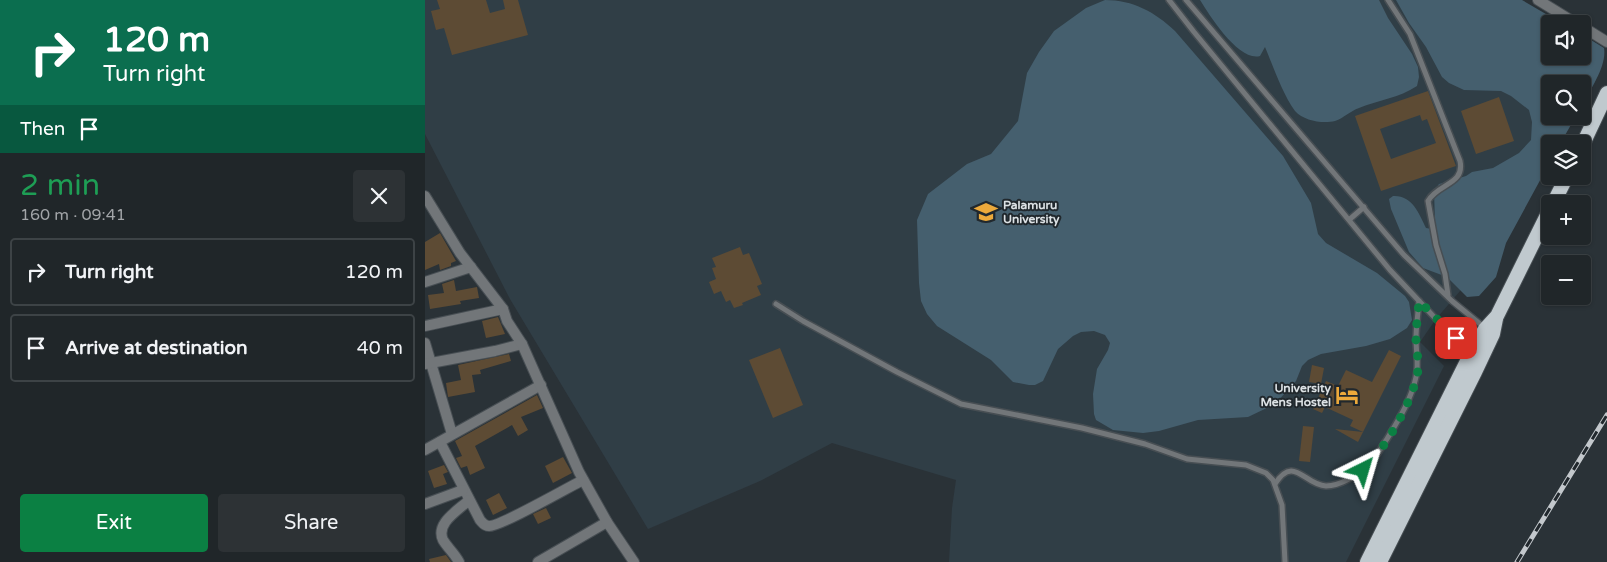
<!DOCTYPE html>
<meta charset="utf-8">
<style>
:root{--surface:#202629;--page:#2d3235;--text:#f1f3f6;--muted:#a2a5a8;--line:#3d4346;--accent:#0b8043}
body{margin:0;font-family:"Varela Round",sans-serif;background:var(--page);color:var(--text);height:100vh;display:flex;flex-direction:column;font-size:19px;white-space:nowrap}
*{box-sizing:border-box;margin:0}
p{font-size:16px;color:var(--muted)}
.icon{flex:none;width:28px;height:28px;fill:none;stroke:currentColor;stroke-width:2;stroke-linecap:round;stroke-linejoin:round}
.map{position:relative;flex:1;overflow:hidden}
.sheet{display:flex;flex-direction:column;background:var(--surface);width:425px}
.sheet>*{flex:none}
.top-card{background:#0b6e4f;color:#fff;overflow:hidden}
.buttons{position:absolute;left:1116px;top:15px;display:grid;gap:10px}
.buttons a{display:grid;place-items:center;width:50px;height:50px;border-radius:5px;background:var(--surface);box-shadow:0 1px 4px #0004,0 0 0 1px var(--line);font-size:25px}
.pin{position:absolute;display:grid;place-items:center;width:42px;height:42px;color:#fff;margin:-21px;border-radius:10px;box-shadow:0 2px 8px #0006}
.me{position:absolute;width:55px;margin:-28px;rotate:40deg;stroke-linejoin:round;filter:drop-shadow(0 0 4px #0008)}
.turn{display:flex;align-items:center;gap:18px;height:105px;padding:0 20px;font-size:22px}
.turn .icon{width:65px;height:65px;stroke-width:2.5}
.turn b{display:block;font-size:35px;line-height:42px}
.then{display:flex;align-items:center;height:48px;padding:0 20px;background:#0003;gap:10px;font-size:19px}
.round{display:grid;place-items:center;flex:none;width:52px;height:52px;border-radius:5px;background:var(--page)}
.overview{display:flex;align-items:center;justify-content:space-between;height:85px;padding:0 20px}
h1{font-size:30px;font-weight:600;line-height:38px;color:#1e9e55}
.button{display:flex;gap:10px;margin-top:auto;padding:10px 20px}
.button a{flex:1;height:58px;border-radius:5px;background:var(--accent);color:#fff;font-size:20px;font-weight:600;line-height:58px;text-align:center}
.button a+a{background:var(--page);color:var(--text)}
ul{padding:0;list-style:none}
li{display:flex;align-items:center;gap:15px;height:68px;margin:0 10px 8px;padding:0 10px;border:2px solid var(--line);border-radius:5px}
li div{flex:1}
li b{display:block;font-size:19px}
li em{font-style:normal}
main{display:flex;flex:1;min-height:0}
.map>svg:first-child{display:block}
.built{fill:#303e46}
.green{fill:#455f6e}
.building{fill:#5d4b34;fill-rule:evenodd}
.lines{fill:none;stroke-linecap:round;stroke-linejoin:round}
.service-casing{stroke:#474e53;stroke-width:8}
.minor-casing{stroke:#474e53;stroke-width:12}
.tertiary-casing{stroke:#474e53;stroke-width:12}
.trunk-casing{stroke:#474e53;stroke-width:16}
.service{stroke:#727679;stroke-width:5}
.minor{stroke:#727679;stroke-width:10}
.tertiary{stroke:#727679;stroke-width:10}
.trunk{stroke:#c0c9ce;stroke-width:14}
.rail-casing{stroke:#c3c8cc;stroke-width:5}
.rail{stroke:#21282d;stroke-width:3;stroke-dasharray:9;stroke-linecap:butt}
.route{stroke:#0b8043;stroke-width:9;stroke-dasharray:0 16.2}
.labels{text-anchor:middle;stroke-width:4;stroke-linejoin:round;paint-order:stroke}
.poi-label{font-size:12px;font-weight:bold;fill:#dde2e5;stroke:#21282d;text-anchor:start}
</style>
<main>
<section class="sheet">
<div class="top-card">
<div class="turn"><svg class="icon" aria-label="right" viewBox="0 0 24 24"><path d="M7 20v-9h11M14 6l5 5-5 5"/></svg><div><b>120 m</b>Turn right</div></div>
<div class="then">Then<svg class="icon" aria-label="arrive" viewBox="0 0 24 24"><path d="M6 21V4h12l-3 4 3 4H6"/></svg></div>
</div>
<div class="overview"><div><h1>2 min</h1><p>160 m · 09:41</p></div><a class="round"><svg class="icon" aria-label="close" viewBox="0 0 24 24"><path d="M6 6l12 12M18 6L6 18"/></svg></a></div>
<ul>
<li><svg class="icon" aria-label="right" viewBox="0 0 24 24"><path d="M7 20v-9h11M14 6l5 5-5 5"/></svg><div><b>Turn right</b></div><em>120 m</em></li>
<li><svg class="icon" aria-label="arrive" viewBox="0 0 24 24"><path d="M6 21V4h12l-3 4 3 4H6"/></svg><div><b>Arrive at destination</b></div><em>40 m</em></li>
</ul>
<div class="button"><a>Exit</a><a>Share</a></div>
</section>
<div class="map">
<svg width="1182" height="562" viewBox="0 0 1182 562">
<rect width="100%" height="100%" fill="#2a3237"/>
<polygon class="built" points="0,0 1092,0 1125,24 1125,56 1158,56 1158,84 1125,84 1125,116 1035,291 1011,319 995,342 1019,366 921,562 524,562 527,508 531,480 407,443 335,481 223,529 85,299 0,134"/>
<g class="green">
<path d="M680 0C708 0 730 12 750 31L858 156 886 203 893 234 901 243 952 273 980 296 984 302 987 320 982 328 965 339 941 346 896 354 883 360 877 366 871 381 850 404 823 417 773 420 734 431 718 433 688 430 671 420 669 414 668 394 672 369 683 350 685 343 680 335 669 331 656 332 648 336 633 349 618 381 610 385H604L588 382 566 360 512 326 502 314 496 301 494 283 492 220 503 194 542 164 566 154 593 121 602 73 614 52 629 31 661 8Z"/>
<path d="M775 0H954L963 18 987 54 993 67 994 77 992 86C974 98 953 100 934 108 925 111 919 118 910 121 898 124 879 121 870 111 858 95 848 66 840 47L835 56C814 62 785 16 775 0Z"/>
<path d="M971 0H1097L1138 24H1125V56H1158V35L1179 48C1182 66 1166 88 1158 104V84H1125V116H1151L1135 144H1125V162L1081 243 1071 277 1054 296 1042 297 1022 277 998 268 984 252 966 209 964 199 968 196C987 195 994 213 1001 228L1007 229 1010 226V222L1009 191 1014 184 1041 176 1047 172 1068 168 1094 153 1106 140 1107 122 1104 110 1086 96 1076 91 1039 90 1024 83 1017 77 1001 47 984 23Z"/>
</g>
<g class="building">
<polygon points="12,0 61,0 65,13 80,9 78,0 93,0 103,35 27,55 19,28 11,30 6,11 15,9"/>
<path d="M1003 91 1031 166 956 191 930 116ZM995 115 997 121 1002 119 1011 143 966 159 955 129Z"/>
<polygon points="1074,97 1089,141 1051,154 1036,111"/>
<polygon points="15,233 31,261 26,263 26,266 15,270 14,264 0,270 0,242"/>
<polygon points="315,247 318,255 324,253 337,284 332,286 336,295 317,303 318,305 309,308 305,300 301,302 296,291 289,294 284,282 291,279 287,268 291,267 287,258"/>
<polygon points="29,280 31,291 52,287 54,298 35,301 36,304 5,309 3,295 19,293 17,284"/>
<polygon points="73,317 80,334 61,338 57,321"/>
<polygon points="355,348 378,405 348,418 324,360"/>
<polygon points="964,350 976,356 938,432 925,426 928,420 900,407 897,413 888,409 901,381 913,386 921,370 947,382"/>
<polygon points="84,354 86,361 55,370 56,374 47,375 50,392 23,397 21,383 36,380 33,365"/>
<polygon points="887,365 899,368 896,384 884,382"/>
<polygon points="112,395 118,408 96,417 103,430 93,436 87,425 50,446 60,468 45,475 42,466 36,468 31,458 37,456 30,441"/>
<polygon points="878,426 889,427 885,462 874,461"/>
<polygon points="910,429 938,432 933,442"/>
<polygon points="138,457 147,473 128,483 120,466"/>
<polygon points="19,465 23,472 18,474 22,484 9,488 3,471"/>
<polygon points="74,493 82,508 68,515 61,500"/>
<polygon points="121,508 126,518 113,524 108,514"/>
<polygon points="21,555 26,562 5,562 4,559"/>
</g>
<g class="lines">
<defs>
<g id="service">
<polyline points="744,0 769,32 965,270 1011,319 1046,353"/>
<polyline points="761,0 979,255 1027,301 1060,328"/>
<path d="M963 0 985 34 1035 161C1040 185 1013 183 1003 201L1011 245 1020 274 1023 295"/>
<polyline points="925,219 939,207"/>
<polyline points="351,304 378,321 472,372 536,404 657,428 720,444 762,459 821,465 841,473 848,480 857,505 860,562"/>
<path d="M850 484C869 454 879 485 901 486 915 486 935 474 945 464 952 457 956 447 962 439 974 419 986 400 991 377 994 364 991 352 991 339 991 326 993 314 994 301"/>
</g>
<g id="minor">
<polyline points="1113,0 1152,24"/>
<polyline points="1158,27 1182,42"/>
<polyline points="0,282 46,267"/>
<polyline points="0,326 78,309"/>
<polyline points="0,343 27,434"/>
<polyline points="0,364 70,351 97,344"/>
<path d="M15 442 55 520C57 522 59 526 64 526 74 527 144 487 158 480"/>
<polyline points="0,450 116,385"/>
<polyline points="0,504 38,490"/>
<path d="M34 562C30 554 22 547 18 540 10 523 34 510 44 500"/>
<polyline points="113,562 182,522"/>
</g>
<polyline id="tertiary" points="0,196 35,253 78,309 82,321 97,344 154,472 182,522 209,562"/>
<g id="trunk">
<polyline points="1158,144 1182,93"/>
<polyline points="1128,204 1142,176"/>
<polyline points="942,562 1046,353 1060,329 1072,316 1125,209"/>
<polyline points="955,562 1050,372 1068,334 1071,319"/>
</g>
</defs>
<use href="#service" class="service-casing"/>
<use href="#minor" class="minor-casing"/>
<use href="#tertiary" class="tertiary-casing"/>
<use href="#trunk" class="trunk-casing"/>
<use href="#service" class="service"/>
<use href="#minor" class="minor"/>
<use href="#tertiary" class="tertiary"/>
<use href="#trunk" class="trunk"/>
<defs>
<polyline id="rail" points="1092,562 1182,415"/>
</defs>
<use href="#rail" class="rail-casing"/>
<use href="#rail" class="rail"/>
</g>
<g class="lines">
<path class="route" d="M938 470C959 451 989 400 993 370 994 360 991 350 991 339 991 327 993 314 994 301L1031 338"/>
</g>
<defs>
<symbol id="university-bare" viewBox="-9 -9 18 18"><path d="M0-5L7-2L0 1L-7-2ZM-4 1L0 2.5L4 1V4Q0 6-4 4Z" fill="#eca93b" stroke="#21282d" stroke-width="2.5" paint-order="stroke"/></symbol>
<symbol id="hotel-bare" viewBox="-9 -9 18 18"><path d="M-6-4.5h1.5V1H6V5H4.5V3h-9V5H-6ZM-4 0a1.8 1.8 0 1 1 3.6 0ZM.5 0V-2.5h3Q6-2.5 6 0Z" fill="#eca93b" stroke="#21282d" stroke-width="2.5" paint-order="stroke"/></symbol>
</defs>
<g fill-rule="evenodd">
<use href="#university-bare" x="545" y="196" width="32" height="32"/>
<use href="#hotel-bare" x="906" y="379" width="32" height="32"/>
</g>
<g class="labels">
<g class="poi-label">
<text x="578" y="209">Palamuru<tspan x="578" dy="14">University</tspan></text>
<text x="906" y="392" text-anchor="end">University<tspan x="906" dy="14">Mens Hostel</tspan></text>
</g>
</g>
</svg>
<div class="buttons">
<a><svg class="icon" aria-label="sound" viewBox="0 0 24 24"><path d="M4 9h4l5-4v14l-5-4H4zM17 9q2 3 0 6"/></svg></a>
<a><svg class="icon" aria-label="search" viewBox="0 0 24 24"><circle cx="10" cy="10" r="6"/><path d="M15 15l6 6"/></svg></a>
<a><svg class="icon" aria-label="layers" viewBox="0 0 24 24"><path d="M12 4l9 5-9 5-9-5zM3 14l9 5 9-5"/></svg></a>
<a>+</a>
<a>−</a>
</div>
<div class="pin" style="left:1031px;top:338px;background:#d93025"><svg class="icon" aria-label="arrive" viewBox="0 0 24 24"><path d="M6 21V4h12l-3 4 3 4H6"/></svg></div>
<svg class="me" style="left:938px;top:470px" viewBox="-20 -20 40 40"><path d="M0-17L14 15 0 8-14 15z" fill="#0b8043" stroke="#fff" stroke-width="4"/></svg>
</div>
</main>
